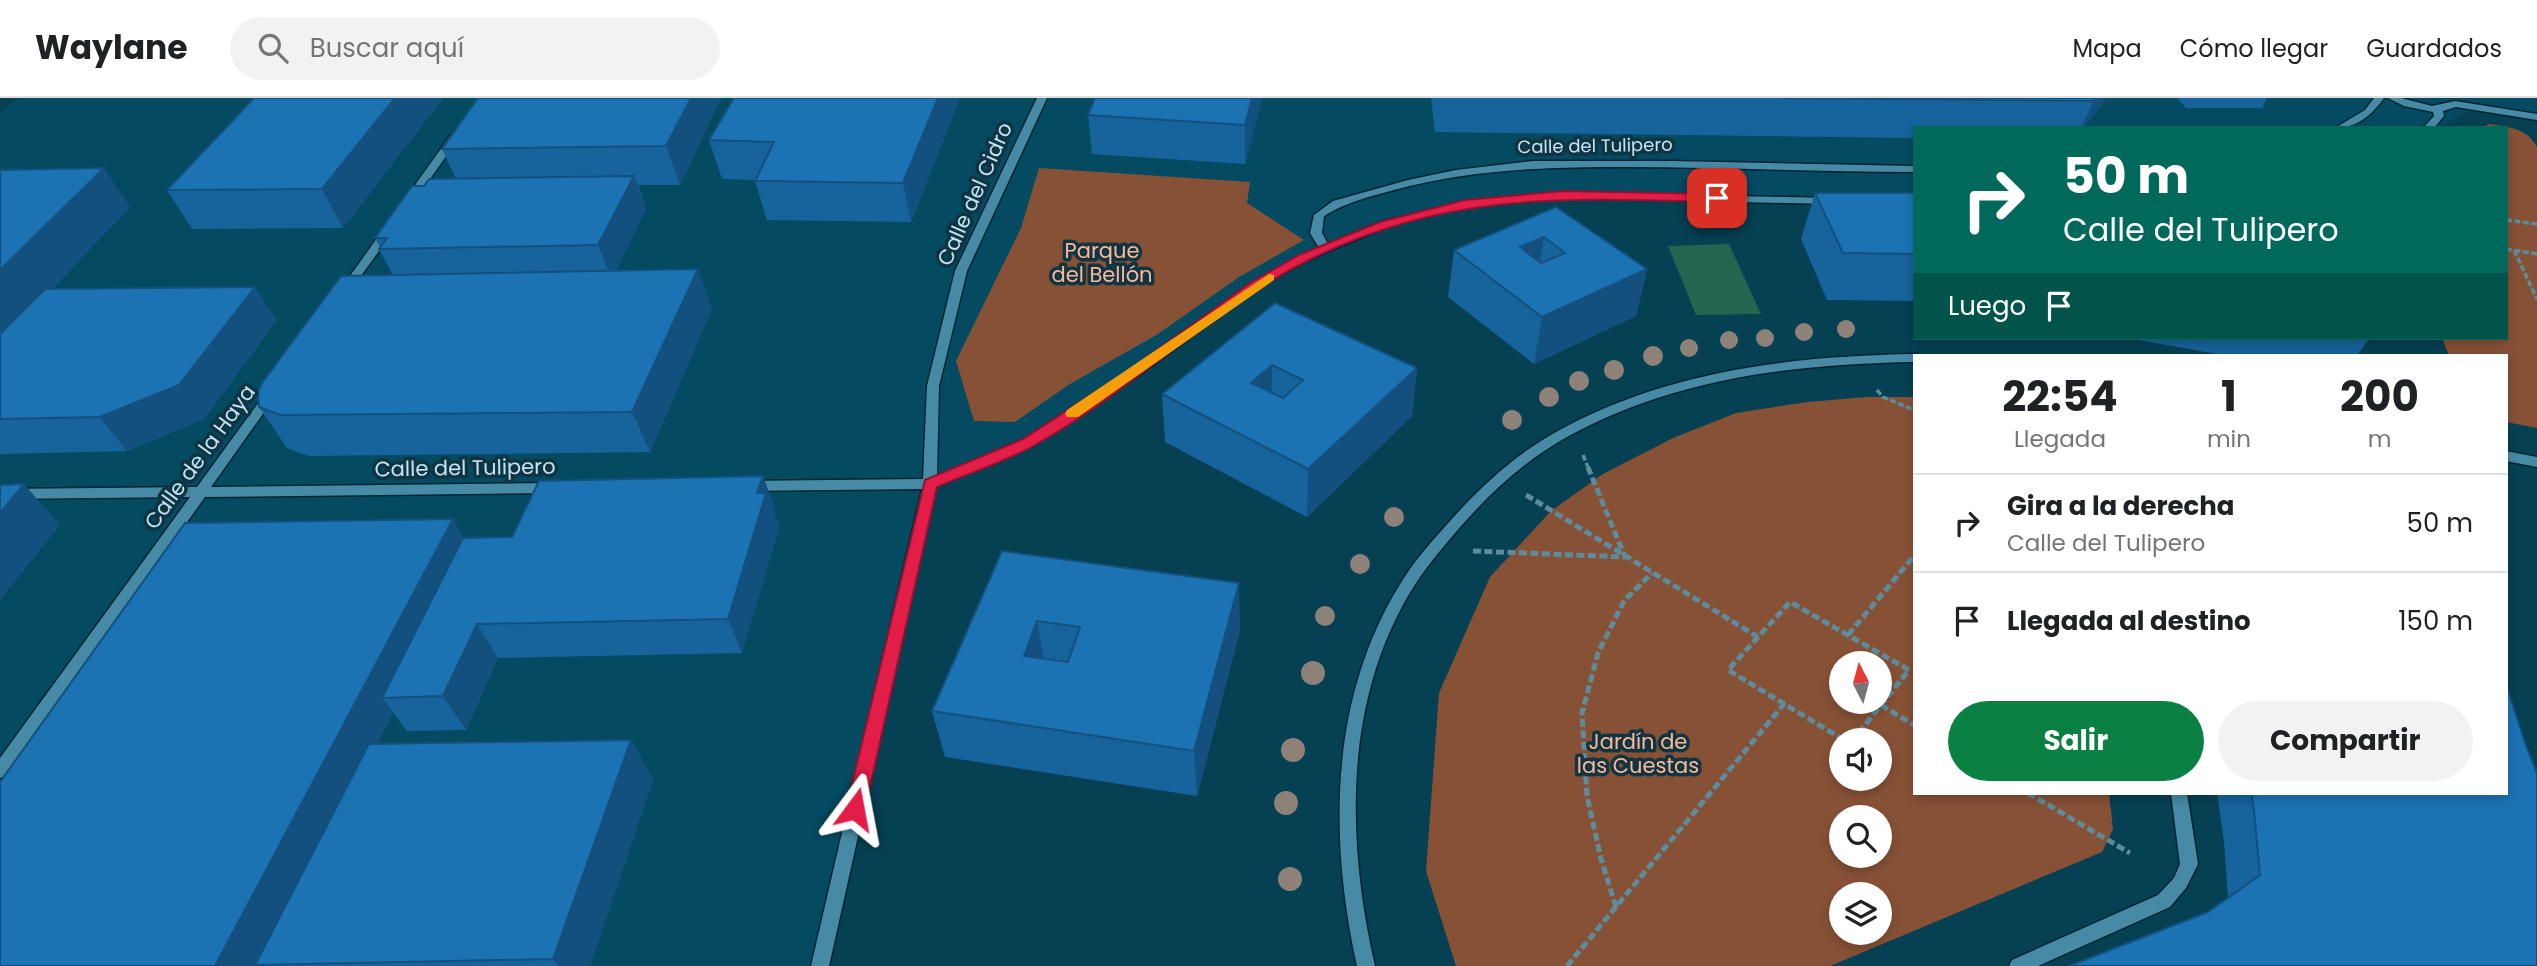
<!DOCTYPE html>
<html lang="es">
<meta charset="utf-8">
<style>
:root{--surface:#fff;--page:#f2f2f2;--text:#202124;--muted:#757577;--line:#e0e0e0;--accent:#0b8043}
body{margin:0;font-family:Poppins,sans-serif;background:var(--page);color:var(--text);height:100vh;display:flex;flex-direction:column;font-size:26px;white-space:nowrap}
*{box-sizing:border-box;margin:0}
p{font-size:23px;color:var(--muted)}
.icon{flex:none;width:38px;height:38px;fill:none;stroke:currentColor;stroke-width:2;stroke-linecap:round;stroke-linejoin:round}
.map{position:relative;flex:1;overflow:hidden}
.sheet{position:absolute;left:1913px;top:256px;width:595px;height:441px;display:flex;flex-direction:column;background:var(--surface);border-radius:0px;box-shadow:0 4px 10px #0003}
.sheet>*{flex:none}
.hud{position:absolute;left:1913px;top:28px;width:595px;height:214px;border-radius:0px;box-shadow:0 4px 10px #0003;background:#00695c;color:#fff;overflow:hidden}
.needle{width:46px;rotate:354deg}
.fabs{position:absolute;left:1829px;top:553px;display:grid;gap:14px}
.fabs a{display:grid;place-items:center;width:63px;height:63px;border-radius:50%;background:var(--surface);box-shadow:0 4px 10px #0003;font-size:35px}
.pin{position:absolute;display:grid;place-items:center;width:60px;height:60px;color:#fff;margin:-30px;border-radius:14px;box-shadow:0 4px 10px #0006}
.me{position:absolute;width:77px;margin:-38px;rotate:13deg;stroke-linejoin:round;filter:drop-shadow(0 0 5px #0008)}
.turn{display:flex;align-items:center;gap:24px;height:147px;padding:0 35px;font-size:32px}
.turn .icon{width:91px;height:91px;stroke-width:2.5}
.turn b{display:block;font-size:49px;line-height:60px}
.then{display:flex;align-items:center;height:66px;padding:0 35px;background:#0003;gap:14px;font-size:26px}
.eta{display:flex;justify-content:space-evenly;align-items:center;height:119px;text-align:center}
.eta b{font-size:42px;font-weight:700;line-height:49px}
.button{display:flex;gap:14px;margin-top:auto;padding:14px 35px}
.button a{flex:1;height:80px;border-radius:42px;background:var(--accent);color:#fff;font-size:28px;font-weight:700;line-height:80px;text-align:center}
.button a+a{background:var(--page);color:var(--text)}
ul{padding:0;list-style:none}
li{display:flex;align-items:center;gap:21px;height:98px;padding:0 35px;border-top:2px solid var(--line)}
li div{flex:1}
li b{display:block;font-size:26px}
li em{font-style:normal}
header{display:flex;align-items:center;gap:42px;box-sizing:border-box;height:98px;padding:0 35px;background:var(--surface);border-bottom:2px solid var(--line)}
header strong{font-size:33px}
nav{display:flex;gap:38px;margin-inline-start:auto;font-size:24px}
.search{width:490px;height:63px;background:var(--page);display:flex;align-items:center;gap:18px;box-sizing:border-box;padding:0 24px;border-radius:38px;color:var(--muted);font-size:26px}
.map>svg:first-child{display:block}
.built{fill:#044b62}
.green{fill:#875136;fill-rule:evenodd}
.water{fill:#23654e}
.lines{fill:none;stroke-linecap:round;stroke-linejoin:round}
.minor-casing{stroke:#002533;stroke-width:3}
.path-far1{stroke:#5d8c9d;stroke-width:3.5;stroke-dasharray:6 2.5;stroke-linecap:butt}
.path{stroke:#5d8c9d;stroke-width:5;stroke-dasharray:8 3.5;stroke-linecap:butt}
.minor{fill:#468aa5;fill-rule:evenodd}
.tree{fill:#8e8177}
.wall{fill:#17639b}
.shaded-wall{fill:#13507e}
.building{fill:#1b73b4;stroke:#13507e;stroke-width:2;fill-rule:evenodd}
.route{fill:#e11d48;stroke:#92132f;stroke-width:2}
.slow{fill:#f59e0b}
.labels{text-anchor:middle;stroke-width:7;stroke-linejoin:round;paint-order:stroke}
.far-street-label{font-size:18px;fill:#c2e3f2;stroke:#0f3442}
.street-label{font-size:21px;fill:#c2e3f2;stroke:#0f3442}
.park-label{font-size:21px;fill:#feb795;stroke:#0f3442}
</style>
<header>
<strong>Waylane</strong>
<div class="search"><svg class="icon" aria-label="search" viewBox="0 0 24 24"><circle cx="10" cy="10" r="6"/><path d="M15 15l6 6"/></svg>Buscar aquí</div>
<nav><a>Mapa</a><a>Cómo llegar</a><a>Guardados</a></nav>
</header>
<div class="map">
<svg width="2537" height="868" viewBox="0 0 2537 868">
<rect width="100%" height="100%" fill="#054053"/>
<polygon class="built" points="18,0 2537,0 2537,17 2487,12 2464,14 2439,30 1914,30 1914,105 1563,97 1513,100 1425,115 1348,140 1254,188 1029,344 930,386 820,868 0,868 0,15"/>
<g class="green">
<path d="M2489 26C2509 29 2527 30 2537 49V330L2506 324V257H2449L2442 240H2506V30H2482Z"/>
<polygon points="1039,70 1250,84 1247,105 1304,142 1239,179 1158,236 1070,286 1015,324 974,323 956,263 1021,130"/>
<path d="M1867 299H1914V695H2109L2113 731 2102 754 1830 868H1456L1426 773 1439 595 1490 479 1551 413 1603 376 1673 340 1736 315 1807 304ZM1841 565H1880V604H1841ZM1841 642H1880V681H1841ZM1841 719H1880V758H1841ZM1841 796H1880V835H1841Z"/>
</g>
<polygon class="water" points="1729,146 1761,216 1696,217 1668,148"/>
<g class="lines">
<defs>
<g id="minor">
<path d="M1037 0H1047L967 173 939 288 937 378 1024 341 1133 270 1250 186 1319 150 1310 135 1314 117 1333 103 1408 82 1456 72 1533 63H1671L1914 68V74C1818 74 1722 69 1626 69 1547 69 1471 71 1394 92 1369 99 1346 104 1324 118L1322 135 1328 146 1381 124 1465 103 1563 94 1829 100 1834 103 1829 106 1563 100 1465 109 1389 128 1308 162 1258 190 1141 276 1034 347 936 389 829 868H811L922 391 748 393 741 388 748 383 923 381 927 288 955 173Z"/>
<path d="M2374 0H2384C2372 17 2357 30 2335 30L2365 12Z"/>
<polygon points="2388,0 2401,0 2432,8 2455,3 2537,16 2537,22 2456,9 2443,13 2444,18 2434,30 2423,30 2434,18 2433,14 2404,8"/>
<polygon points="454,37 459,40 413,105 405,105 405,101 450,38"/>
<polygon points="389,128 395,131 350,193 342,193 342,189 385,129"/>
<path d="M1914 256 1918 257H1914V264C1794 266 1674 280 1567 339 1527 361 1492 393 1462 427 1443 449 1423 472 1408 498 1343 609 1347 747 1375 868H1357C1329 742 1329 602 1399 488 1413 464 1432 443 1451 422 1481 388 1516 356 1556 334 1665 273 1792 258 1914 256Z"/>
<polygon points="271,292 277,296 211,389 553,385 560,390 553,395 205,399 6,678 0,680 0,660 190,399 0,401 0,391 197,389 267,293"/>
<polygon points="2506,353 2537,359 2537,369 2506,363"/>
<polygon points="2171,695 2187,695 2198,766 2186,790 2170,809 2038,868 2009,868 2012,862 2158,797 2174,780 2180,766"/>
</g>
</defs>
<use href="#minor" class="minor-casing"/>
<g class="path-far1">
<polyline points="2506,122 2537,126"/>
<polyline points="2506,151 2537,156"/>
<polyline points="2514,152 2537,201"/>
<polyline points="1877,292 1883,299 1914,312"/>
<polyline points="1583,357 1588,369"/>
</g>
<g class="path">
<polyline points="1526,397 1758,539"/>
<polyline points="1473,453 1625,459 1587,367"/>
<polyline points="1848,537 1914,458"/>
<polyline points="1881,607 1914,627"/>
<polyline points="1844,642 1728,572 1790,504 1909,572 1853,642"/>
<polyline points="2028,695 2130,755"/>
<polyline points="1616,809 1601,761 1587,698 1582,615 1598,555 1624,503 1652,475"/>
<polyline points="1567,868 1784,606"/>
</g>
<use href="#minor" class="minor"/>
</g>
<g class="tree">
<circle cx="1846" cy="231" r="9"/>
<circle cx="1804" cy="234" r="9"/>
<circle cx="1765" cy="240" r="9"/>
<circle cx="1729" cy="242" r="9"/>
<circle cx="1689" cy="250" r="9"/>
<circle cx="1653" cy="258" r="10"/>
<circle cx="1614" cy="272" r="10"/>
<circle cx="1579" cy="283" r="10"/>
<circle cx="1549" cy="299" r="10"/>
<circle cx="1512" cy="322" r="10"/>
<circle cx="1394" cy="419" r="10"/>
<circle cx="1360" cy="466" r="10"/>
<circle cx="1325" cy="518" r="10"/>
<circle cx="1313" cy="575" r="12"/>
<circle cx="1293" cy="652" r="12"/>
<circle cx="1286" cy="705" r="12"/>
<circle cx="1290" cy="781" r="12"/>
</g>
<g class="wall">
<polygon points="254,0 443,0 343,130 192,131 167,92"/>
<polygon points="721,0 680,87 638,87 646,111 616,172 712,211 650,354 308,358 287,350 259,309 393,177 379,151 380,149 375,140 424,88 456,81 442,51"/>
<polygon points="734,0 960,0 911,124 767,122 755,83 756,82 722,81 709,42"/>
<polygon points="1095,0 1262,0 1245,66 1092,56 1088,17"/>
<polygon points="1431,0 2106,0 2084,30 1914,30 1914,40 1435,34"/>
<polygon points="2177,0 2267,0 2262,10 2186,10"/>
<polygon points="0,72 130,109 52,191 277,222 204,321 127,353 0,356"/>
<polygon points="1815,95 1914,95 1914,203 1827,202 1801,141"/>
<polygon points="1556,109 1647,171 1636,218 1534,266 1448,199 1454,152"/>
<polygon points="1275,205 1417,270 1412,318 1307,419 1165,344 1162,296"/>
<polygon points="2127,240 2370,240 2357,257 2222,257"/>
<polygon points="763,378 775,412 774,416 779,429 742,555 498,560 466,632 407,633 393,614 377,646 631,642 653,681 590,868 0,868 464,440 512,439"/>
<polygon points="1002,453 1240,532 1197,698 945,659 932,613"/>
<polygon points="2506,586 2526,648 2537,675 2537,868 2069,868 2208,814 2228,800 2224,744 2217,695 2506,695"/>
</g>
<g class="shaded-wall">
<polygon points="395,0 443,0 343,130 322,91"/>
<polygon points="691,0 721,0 680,87 666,48"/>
<polygon points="938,0 960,0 911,124 903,85"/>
<polygon points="1252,0 1262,0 1245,66 1245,27"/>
<polygon points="2095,0 2106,0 2084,30 2081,30"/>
<polygon points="104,70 130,109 0,245 0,172"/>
<polygon points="634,78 646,111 612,181 598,147"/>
<polygon points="1544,139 1536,186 1520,149"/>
<polygon points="698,171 712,211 650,354 632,314"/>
<polygon points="1647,171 1636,218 1534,266 1542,219"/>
<polygon points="255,189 277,222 204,321 127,353 100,319"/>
<polygon points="1272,267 1272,314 1251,285"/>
<polygon points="1417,270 1412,318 1307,419 1308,371"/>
<polygon points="763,378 775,412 774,416 779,429 742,555 728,521 757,395"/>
<polygon points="24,386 60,427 0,502 0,415"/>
<polygon points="453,421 473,456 382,600 393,614 265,866 255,867 257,868 215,868"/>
<polygon points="1239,485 1240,532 1197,698 1194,653"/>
<polygon points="1037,523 1045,570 1024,558"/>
<polygon points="477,526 498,560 466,632 443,598"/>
<polygon points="631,642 653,681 590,868 558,868 553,861"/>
</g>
<g class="building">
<polygon points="254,0 395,0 322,91 167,92"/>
<polygon points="478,0 691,0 666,48 442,51"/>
<polygon points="734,0 938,0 903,85 755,83 774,44 709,42"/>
<polygon points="1095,0 1252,0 1245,27 1088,17"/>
<polygon points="1783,0 2095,0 2093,3"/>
<polygon points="104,70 0,172 0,72"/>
<polygon points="634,78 598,147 379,151 387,140 375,140 412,88 424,88 429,81"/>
<polygon points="1815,95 1914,95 1914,156 1843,155"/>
<path d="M1556 109 1647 171 1542 219 1454 152ZM1544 139 1565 155 1541 165 1520 149Z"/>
<polygon points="698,171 632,314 281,317 259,309 258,294 262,285 341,178"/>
<polygon points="255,189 179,287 100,319 0,321 0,236 45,191"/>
<path d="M1275 205 1417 270 1308 371 1162 296ZM1272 267 1303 282 1283 300 1251 285Z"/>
<polygon points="763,378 757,395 766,395 728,521 477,526 443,598 382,600 463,440 512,439 539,383"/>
<polygon points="24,386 0,415 0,387"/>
<polygon points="453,421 215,868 0,868 0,684 185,425"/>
<path d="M1002 453 1239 485 1194 653 932 613ZM1037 523 1080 529 1068 564 1024 558Z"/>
<polygon points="2506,586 2526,648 2537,675 2537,868 2069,868 2208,814 2260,777 2254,712 2251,695 2506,695"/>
<polygon points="631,642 553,861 255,867 369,646"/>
</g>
<path class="route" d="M1563 93 1717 96 1723 100 1717 104C1568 100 1445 93 1307 163 1210 212 1130 294 1035 347 1005 364 969 375 937 389L865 711 862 717 855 719 849 717 846 711 925 382 1023 341 1132 270 1250 185 1299 157 1380 124 1465 102Z"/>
<polygon class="slow" points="1269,176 1274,177 1274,182 1078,319 1067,319 1065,316 1067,312"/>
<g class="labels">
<g class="far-street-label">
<text transform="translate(1595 48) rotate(-1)" y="6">Calle del Tulipero</text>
</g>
<g class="street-label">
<text transform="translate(975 96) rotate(-66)" y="7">Calle del Cidro</text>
<text transform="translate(200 359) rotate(-54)" y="7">Calle de la Haya</text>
<text transform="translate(465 370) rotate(-1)" y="7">Calle del Tulipero</text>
</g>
<g class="park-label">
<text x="1102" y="160">Parque<tspan x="1102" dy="24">del Bellón</tspan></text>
<text x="1638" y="651">Jardín de<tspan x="1638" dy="24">las Cuestas</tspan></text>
</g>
</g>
</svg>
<div class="fabs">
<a><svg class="needle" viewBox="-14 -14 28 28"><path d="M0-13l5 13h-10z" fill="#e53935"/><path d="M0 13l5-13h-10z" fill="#757577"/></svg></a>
<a><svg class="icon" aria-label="sound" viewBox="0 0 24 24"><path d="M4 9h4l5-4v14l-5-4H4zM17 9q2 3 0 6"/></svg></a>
<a><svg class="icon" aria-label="search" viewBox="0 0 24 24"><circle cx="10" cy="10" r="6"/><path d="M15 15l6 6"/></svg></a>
<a><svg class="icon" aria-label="layers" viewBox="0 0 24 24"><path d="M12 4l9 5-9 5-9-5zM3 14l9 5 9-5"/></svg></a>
</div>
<div class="pin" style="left:1717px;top:100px;background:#d93025"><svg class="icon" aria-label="arrive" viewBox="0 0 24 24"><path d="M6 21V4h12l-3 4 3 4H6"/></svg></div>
<svg class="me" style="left:855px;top:711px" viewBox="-20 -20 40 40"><path d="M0-17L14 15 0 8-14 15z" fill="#e11d48" stroke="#fff" stroke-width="4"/></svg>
<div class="hud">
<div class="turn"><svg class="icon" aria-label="right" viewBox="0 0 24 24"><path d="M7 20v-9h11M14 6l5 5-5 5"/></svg><div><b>50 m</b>Calle del Tulipero</div></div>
<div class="then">Luego<svg class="icon" aria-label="arrive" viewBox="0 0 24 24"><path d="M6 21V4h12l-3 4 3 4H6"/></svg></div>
</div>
<section class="sheet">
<div class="eta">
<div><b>22:54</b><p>Llegada</p></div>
<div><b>1</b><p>min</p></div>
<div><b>200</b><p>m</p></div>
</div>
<ul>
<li><svg class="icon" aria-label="right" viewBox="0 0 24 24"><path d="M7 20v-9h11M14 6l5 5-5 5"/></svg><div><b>Gira a la derecha</b><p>Calle del Tulipero</p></div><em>50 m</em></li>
<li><svg class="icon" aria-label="arrive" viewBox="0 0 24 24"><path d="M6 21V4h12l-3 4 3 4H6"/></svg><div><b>Llegada al destino</b></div><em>150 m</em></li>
</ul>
<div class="button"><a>Salir</a><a>Compartir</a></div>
</section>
</div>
